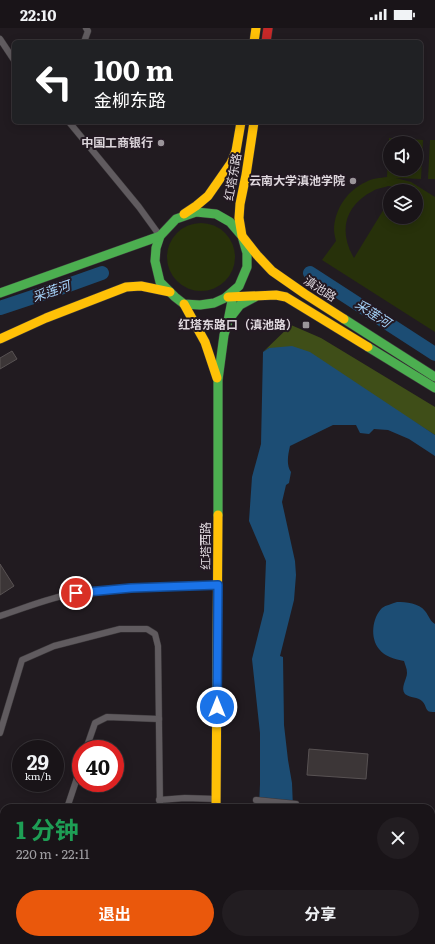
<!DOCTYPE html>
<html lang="zh">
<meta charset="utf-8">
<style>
:root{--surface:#191418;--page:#221d21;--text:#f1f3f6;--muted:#9f9ea2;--line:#373337;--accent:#ea580c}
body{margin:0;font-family:Literata,"Noto Sans SC",serif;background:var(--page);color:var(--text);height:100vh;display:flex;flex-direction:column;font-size:15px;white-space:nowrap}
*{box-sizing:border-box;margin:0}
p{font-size:13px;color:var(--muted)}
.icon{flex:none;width:22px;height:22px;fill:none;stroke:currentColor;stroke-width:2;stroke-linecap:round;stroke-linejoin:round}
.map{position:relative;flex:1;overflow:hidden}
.side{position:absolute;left:0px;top:776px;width:435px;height:140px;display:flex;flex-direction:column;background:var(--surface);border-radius:12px 12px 0 0;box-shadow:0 2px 10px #0003,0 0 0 1px var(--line)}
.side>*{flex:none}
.guide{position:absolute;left:12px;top:12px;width:411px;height:84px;border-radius:6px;box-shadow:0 2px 10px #0003,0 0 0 1px var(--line);background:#202124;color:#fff;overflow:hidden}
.controls{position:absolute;left:383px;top:108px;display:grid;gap:8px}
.controls a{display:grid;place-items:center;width:40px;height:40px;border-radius:50%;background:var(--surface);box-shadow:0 2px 10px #0003,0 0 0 1px var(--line);font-size:20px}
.speed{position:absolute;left:12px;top:712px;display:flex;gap:8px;font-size:20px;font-weight:700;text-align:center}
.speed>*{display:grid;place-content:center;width:52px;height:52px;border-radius:50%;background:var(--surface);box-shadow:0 2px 10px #0003,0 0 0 1px var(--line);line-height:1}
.speed small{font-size:10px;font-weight:400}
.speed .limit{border:6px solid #d22;background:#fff;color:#111}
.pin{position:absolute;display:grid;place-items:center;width:34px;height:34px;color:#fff;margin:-17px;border:2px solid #fff;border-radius:50%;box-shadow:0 1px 4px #0007}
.me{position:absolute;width:44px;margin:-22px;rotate:0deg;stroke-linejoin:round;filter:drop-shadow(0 0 3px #0008)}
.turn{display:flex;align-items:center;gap:14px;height:84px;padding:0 16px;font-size:18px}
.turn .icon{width:52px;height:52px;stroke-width:2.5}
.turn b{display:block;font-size:28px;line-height:34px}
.round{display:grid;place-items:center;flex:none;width:42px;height:42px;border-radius:21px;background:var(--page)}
.head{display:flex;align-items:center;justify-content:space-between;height:68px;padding:0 16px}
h1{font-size:24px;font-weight:700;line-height:30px;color:#1e9e55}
.button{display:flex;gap:8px;margin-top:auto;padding:8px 16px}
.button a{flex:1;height:46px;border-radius:24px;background:var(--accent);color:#fff;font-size:16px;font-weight:700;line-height:46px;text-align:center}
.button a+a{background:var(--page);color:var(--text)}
.status{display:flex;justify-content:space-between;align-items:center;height:28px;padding:0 20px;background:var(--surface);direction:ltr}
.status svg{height:11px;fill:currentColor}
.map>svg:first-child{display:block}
.green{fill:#27310a;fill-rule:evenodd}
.forest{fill:#3f4e18}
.water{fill:#1c4d74}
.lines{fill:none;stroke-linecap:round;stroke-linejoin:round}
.river{stroke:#1c4d74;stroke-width:14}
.building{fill:#3c3637;stroke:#585253}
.street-casing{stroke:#3c383b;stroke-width:7}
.fast-casing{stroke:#3c383b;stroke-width:10}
.slow-casing{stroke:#3c383b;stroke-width:10}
.jam-casing{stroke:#3c383b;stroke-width:10}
.street{stroke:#605b5f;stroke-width:6}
.fast{stroke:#4caf50;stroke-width:9}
.slow{stroke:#ffc107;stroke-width:9}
.jam{stroke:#c62828;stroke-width:9}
.route-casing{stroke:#114b97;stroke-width:10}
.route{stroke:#1a73e8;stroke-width:7}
.poi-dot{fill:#9b959a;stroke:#231922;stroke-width:1.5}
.labels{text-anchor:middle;stroke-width:4;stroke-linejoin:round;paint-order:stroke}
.poi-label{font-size:12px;font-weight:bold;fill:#ddd6dc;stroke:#231922;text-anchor:end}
.street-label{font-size:12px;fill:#ddd6dc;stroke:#231922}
.water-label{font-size:13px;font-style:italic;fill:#a5d2f9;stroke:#231922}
</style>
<div class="status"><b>22:10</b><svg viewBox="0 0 49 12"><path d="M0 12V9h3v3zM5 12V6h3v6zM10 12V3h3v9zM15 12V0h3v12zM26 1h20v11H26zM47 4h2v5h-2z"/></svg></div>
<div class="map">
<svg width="435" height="916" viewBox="0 0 435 916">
<rect width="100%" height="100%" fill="#211b20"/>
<g class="green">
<path d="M389 110 423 112 421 151 396 150 411 154 435 169V304L322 232 336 213C335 209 334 205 334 201 335 180 348 162 366 154 372 150 380 150 387 149ZM390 115H416V141H390ZM388 158 397 159 395 163H416V189H390V171L354 230C338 203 345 177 373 163 377 160 383 160 388 158Z"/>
<polygon points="430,112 435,112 435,151 428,151"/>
<circle cx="201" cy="229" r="34"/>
</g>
<polygon class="forest" points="291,297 321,310 435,379 435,407 413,393 269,320 263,324"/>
<g class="water">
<path d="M292 318 310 324 435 407V428L409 411 388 402 374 401 369 406 360 405 356 397H333L290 418C288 427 286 437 291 444L289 455 286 457 282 474 295 533 296 547 294 572 280 628 283 629 284 697 288 732 292 755 293 780H259L260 756V705L252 631 264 583 266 533 249 493 252 449 261 416 263 324 269 320Z"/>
<path d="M397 574C406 574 419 575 425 583 429 588 430 593 435 596V684C424 685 428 679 422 673 418 669 410 670 405 666 400 660 407 651 407 645 407 640 405 637 404 633 395 631 385 629 379 621 370 610 372 590 382 580 386 577 392 576 397 574Z"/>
</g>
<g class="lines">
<g class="river">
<polyline points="310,245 435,326"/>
<polyline points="0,280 60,260 102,245"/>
</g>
</g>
<g class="building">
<polygon points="12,323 17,331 0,341 0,330"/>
<polygon points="0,536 14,558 0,567"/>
<polygon points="309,721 368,726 366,751 307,747"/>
</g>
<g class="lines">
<defs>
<g id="street">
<polyline points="0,11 14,32"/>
<polyline points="84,14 88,3 86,0"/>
<polyline points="69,94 139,179 160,208"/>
<path d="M0 588C25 580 50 569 77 565 123 558 171 558 218 557"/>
<polyline points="0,705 22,632 54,618 120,601 147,601 155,606 158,618 160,780"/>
<polyline points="86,721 95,695 107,689 159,691"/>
<polyline points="159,772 185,770 216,771"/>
<polyline points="256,772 296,776"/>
<polyline points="67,780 81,738"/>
<polyline points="0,886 4,887"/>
<polyline points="65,912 71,916"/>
<polyline points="161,912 161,916"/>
<polyline points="380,912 381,916"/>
<polyline points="333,916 333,912"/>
</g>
<g id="fast">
<polygon points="196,184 216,186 230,194 242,208 247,225 247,239 239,258 225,270 214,275 200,277 184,276 175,269 160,254 155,233 156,220 160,208 176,191"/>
<polyline points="0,265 160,208"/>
<polyline points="230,290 240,277 255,269"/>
<polyline points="344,291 435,349"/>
<polyline points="368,319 435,360"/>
<polyline points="218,487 218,352 224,307 228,293 234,263"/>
<polyline points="218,912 218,916"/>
</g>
<g id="slow">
<polyline points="254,14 256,0"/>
<polyline points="254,94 246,147 240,176 239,190 242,208 257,227 272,243 305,266 344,291"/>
<polyline points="184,186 196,178 208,168 231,135 236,123 241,94"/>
<polyline points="228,269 276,267 286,269 368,319"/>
<polyline points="184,276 205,314 217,350"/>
<polyline points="0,311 46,290 126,259 141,258 170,264"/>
<polyline points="216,780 218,487"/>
</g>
<polyline id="jam" points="266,14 268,0"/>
</defs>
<use href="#street" class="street-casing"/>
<use href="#fast" class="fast-casing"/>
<use href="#slow" class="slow-casing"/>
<use href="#jam" class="jam-casing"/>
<use href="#street" class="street"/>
<use href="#fast" class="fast"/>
<use href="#slow" class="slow"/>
<use href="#jam" class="jam"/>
</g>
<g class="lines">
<defs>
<polyline id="route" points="76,565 131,560 218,557 217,679"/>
</defs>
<use href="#route" class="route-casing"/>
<use href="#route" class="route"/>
</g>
<g class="poi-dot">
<circle cx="161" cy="115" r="4"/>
<circle cx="353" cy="153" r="4"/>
<rect x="302" y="293" width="8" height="8" rx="2"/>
</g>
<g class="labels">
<g class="poi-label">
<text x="153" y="119">中国工商银行</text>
<text x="345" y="157">云南大学滇池学院</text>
<text x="298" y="301">红塔东路口（滇池路）</text>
</g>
<g class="street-label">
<text transform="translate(233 149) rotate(-80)" y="4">红塔东路</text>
<text transform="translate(320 261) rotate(33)" y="4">滇池路</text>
<text transform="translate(206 518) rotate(-90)" y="4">红塔西路</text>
</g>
<g class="water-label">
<text transform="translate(51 263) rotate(-19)" y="5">采莲河</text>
<text transform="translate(373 285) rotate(33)" y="5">采莲河</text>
</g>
</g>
</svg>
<div class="controls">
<a><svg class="icon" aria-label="sound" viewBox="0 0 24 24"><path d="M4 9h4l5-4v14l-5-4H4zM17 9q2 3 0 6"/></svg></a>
<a><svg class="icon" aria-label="layers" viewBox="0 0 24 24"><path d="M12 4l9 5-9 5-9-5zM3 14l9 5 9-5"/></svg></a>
</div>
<div class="speed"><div>29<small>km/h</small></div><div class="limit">40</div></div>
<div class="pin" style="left:76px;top:565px;background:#d93025"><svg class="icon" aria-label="arrive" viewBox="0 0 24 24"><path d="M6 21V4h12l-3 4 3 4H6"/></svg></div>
<svg class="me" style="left:217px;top:679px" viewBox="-20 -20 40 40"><circle r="17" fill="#1a73e8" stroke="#fff" stroke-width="3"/><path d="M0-11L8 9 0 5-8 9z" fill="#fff"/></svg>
<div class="guide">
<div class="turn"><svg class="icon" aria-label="left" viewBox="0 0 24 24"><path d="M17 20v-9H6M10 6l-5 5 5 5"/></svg><div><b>100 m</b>金柳东路</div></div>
</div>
<section class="side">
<div class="head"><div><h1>1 分钟</h1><p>220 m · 22:11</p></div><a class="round"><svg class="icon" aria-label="close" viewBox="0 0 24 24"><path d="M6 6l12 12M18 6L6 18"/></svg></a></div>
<div class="button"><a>退出</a><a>分享</a></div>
</section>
</div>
